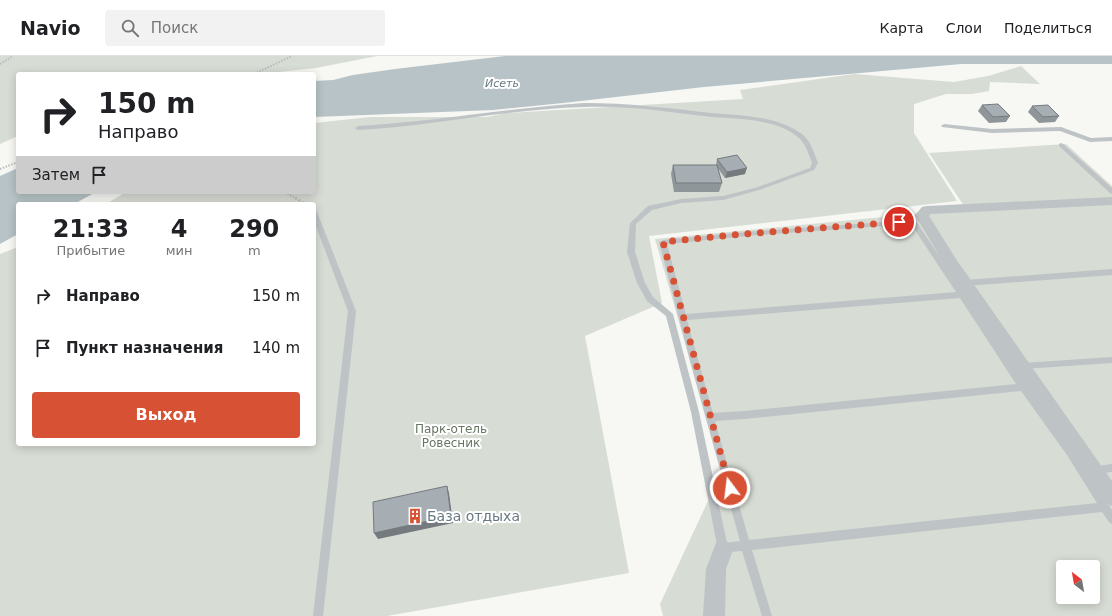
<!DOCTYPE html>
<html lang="ru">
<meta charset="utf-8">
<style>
:root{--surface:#fff;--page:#f2f2f2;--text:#202124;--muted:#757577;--line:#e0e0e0;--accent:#d75134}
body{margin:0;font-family:"DejaVu Sans",sans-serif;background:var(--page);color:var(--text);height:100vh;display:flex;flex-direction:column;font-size:15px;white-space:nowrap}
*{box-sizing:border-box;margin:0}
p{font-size:13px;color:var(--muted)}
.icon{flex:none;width:22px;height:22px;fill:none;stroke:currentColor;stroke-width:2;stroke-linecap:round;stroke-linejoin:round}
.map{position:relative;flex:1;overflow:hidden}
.panel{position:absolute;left:16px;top:146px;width:300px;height:244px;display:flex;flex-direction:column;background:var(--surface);border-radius:4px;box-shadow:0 2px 10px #0003}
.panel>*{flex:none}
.top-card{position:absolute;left:16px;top:16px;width:300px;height:122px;border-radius:4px;box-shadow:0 2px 10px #0003;background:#fff;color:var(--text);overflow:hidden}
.needle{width:26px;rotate:329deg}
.controls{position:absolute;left:1056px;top:504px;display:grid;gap:8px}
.controls a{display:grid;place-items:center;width:44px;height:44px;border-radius:4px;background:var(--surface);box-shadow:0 2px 10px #0003;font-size:20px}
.pin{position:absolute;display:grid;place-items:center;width:34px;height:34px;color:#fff;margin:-17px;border:2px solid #fff;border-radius:50%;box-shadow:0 1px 4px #0007}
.me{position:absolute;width:44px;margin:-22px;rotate:345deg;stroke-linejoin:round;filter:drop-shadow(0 0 3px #0008)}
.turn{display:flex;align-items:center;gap:14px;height:84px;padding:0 16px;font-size:18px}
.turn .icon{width:52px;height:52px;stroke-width:2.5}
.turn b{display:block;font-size:28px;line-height:34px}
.then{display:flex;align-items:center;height:38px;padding:0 16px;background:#0003;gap:8px;font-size:15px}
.eta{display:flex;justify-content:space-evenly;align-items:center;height:68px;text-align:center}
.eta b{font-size:24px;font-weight:600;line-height:28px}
.action{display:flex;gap:8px;margin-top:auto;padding:8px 16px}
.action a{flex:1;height:46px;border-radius:4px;background:var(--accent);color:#fff;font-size:16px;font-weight:600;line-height:46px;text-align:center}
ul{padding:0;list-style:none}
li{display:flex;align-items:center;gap:12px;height:52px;padding:0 16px}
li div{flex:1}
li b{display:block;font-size:15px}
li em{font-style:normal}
header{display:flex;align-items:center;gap:24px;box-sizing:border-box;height:56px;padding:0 20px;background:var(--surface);border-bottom:1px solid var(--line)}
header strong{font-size:19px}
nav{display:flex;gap:22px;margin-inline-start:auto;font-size:14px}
.search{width:280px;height:36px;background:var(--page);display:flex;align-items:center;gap:10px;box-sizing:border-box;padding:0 14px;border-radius:4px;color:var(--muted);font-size:15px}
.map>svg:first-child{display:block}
.green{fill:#d7dcd4;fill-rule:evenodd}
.water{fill:#b7c3c6}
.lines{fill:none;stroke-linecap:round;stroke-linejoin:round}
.path-far1{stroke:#b9bcbe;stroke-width:2;stroke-dasharray:1.5 1.5;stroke-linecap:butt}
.path{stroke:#b9bcbe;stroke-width:2.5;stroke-dasharray:2 2;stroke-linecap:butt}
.service{fill:#bec3c6;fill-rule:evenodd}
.minor{fill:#bec3c6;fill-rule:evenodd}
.wall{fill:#8f969a}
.shaded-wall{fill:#747a7d}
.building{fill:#a6aeb3;stroke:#747a7d}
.route{stroke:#d75134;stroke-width:7;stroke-dasharray:0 12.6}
.labels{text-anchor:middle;stroke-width:4;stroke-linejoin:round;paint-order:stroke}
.far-water-label{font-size:11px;font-style:italic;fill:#647a7f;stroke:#fff}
.park-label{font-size:12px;fill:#677663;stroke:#fff}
.near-poi-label{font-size:14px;fill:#687983;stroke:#fff;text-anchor:start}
</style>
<header>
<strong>Navio</strong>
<div class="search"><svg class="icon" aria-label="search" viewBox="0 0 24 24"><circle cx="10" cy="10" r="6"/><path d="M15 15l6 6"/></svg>Поиск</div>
<nav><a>Карта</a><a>Слои</a><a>Поделиться</a></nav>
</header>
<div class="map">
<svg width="1112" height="560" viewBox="0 0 1112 560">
<rect width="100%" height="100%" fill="#f7f7f4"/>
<g class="green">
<polygon points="0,0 377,0 316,12 260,18 18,18 18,80 0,88"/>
<polygon points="1021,10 1040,28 990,26 989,35 972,38 946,38 914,48 914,77 957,145 649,180 662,247 585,280 629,517 387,560 0,560 0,198 18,191 18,388 314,388 314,148 106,148 126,136 314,136 314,67 370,61 487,61 506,57 743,43 740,34 854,18 954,26 988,20"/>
<path d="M1066 88 1112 130V560H663L660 548 722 415 655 183 966 153 929 97ZM1063 511H1093V541H1063Z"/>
</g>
<g class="water">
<polygon points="505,0 1112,0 1112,8 961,8 704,31 563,47 493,54 314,61 314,25 333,24 353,19 395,13"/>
<polygon points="18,112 18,136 96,136 74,148 18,148 18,178 0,188 0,120"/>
</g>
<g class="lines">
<g class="path-far1">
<polyline points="0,8 13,0"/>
<polyline points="254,18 292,0"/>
<polyline points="0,113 18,106"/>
<polyline points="285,136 297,143"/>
</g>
<polyline class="path" points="295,142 306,148"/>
<g class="service">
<path d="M584 47C627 47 669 52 711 57 741 60 776 59 802 78 811 85 814 97 818 107L814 114 759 134 723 144 681 147 652 154 636 168 635 196 645 227 653 241 673 258 699 356 727 487 740 485 691 309 659 186 663 184 757 175 913 164H915L1026 328 1073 393 1112 454V468L1109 466 1102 456 752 494 772 560H762L742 495 730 496 723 499 719 498 718 494 691 356 666 260 647 245 637 227 627 196 630 167 648 150 681 143 723 140 755 132 810 112 812 107C809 99 806 89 800 83 780 63 740 63 713 61 670 56 627 49 584 51 508 53 434 70 358 74L355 72 358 70C434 66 508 52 584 47ZM911 168 956 236 686 258 667 188 757 179ZM960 242 1016 328 744 355 713 357 687 264ZM1021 335 1067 399 1097 447 749 484 715 365 744 363Z"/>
<polygon points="944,68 992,73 1061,71 1091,82 1112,81 1112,85 1090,86 1060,75 992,77 942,71 941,70"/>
<polygon points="1061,87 1063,88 1112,132 1112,138 1110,137 1059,90 1059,88"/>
<polygon points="314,154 317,156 356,255 323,560 313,560 348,255 314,165"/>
<polygon points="1112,213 1112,219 965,230 961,227 965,224"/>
<polygon points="1112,301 1112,307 1023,313 1020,312 1019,310 1020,308 1023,307"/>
<polygon points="1112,408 1112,416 1094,418 1091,417 1089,414 1091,411"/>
</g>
<g class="minor">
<polygon points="1112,141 1112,149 931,158 929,160 956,203 1112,425 1112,450 1105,447 946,211 915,159 922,151 927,150"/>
<polygon points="723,484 730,487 733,494 726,513 725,560 703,560 706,513 716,487"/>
</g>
</g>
<g class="wall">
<polygon points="982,49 1010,60 1006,66 989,67 978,55"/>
<polygon points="1032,50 1059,60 1055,66 1039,67 1028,56"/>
<polygon points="717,103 745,118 725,122 717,111 722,127 719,136 674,136 671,118 673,109 716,109"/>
</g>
<g class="shaded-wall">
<polygon points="747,112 745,118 725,122 727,116"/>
<polygon points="447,430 449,437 453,467 378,483 374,477"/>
</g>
<g class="building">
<polygon points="998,48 1010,60 993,61 982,49"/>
<polygon points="1048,49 1059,60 1043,61 1032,50"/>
<polygon points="737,99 747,112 727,116 717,103"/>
<polygon points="673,109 717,109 722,127 676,127"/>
<polygon points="447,430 451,460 374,477 373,446"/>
</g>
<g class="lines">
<polyline class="route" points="730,432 663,186 743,178 899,166"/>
</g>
<defs>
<symbol id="building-bare" viewBox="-9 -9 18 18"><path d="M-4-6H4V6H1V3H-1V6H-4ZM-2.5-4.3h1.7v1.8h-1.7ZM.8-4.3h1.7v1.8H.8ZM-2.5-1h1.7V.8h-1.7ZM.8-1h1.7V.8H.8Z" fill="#d75134" stroke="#fff" stroke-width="2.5" paint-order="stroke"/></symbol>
</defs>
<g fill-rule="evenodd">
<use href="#building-bare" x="404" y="449" width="22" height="22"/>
</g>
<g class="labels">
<g class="far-water-label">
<text x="502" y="31">Исеть</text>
</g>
<g class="park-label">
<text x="451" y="377">Парк-отель<tspan x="451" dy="14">Ровесник</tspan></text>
</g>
<g class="near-poi-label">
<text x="427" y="465">База отдыха</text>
</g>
</g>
</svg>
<div class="controls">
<a><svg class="needle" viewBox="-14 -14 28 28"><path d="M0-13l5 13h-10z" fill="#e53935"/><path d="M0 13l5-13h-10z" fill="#757577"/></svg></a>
</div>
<div class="pin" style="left:899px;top:166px;background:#d93025"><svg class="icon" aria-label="arrive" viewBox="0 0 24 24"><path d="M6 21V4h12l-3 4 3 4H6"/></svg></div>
<svg class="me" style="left:730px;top:432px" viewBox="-20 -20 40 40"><circle r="17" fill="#d75134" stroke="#fff" stroke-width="3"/><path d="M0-11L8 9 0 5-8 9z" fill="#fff"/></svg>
<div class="top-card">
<div class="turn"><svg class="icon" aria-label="right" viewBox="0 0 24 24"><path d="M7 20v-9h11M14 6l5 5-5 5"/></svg><div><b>150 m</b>Направо</div></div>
<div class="then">Затем<svg class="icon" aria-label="arrive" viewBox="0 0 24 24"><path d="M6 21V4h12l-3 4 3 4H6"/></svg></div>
</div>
<section class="panel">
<div class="eta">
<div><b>21:33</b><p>Прибытие</p></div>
<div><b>4</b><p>мин</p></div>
<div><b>290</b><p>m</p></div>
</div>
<ul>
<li><svg class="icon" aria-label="right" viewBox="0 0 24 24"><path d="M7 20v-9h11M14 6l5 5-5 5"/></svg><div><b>Направо</b></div><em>150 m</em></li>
<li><svg class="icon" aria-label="arrive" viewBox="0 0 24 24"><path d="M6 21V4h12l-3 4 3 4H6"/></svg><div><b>Пункт назначения</b></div><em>140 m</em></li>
</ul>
<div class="action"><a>Выход</a></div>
</section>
</div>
